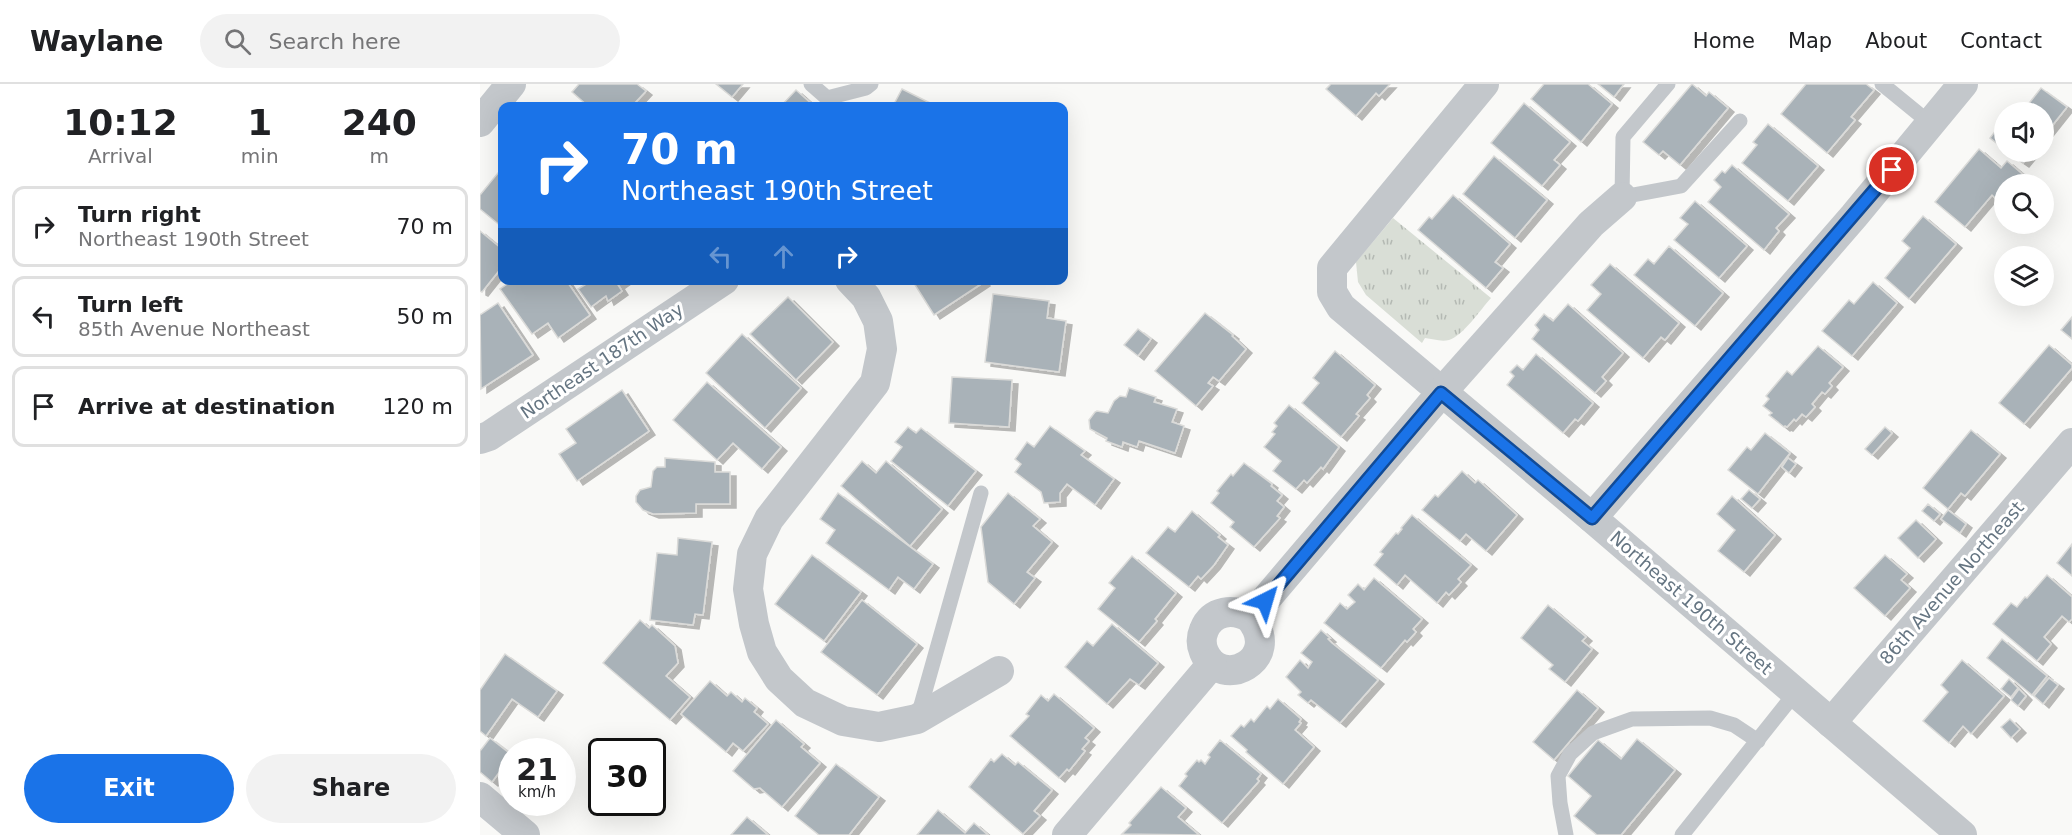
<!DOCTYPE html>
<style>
:root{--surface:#fff;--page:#f2f2f2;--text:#202124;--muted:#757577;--line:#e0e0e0;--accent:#1a73e8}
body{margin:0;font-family:"DejaVu Sans",sans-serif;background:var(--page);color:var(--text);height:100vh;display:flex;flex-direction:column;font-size:22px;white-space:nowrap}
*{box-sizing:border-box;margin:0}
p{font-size:20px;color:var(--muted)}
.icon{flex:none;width:33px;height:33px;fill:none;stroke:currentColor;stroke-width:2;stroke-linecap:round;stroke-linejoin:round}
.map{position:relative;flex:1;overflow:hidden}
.panel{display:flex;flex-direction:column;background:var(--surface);width:480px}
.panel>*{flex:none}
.banner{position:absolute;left:18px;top:18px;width:570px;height:183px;border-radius:12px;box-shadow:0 6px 24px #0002;background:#1a73e8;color:#fff;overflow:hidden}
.fabs{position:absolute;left:1514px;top:18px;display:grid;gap:12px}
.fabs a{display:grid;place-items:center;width:60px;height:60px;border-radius:50%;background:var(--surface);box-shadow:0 6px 24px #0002;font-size:30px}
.speed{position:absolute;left:18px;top:654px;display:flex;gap:12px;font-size:30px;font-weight:700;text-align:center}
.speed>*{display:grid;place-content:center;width:78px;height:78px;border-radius:50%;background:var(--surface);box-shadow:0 6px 24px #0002;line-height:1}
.speed small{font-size:15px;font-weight:400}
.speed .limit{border:3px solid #111;border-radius:9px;background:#fff;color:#111}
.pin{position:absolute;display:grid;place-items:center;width:51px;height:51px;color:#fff;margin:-26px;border:3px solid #fff;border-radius:50%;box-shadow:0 2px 6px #0007}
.me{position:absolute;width:66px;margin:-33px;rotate:40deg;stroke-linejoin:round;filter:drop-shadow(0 0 4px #0008)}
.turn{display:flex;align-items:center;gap:21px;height:126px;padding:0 24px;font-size:27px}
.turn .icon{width:78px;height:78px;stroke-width:2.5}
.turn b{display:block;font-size:42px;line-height:51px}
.lanes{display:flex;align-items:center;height:57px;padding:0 24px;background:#0003;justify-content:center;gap:30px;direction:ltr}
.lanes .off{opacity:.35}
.eta{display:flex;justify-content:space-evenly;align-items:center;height:102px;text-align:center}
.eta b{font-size:36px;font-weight:800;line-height:42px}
.button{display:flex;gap:12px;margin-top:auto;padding:12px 24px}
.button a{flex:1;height:69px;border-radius:36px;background:var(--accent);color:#fff;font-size:24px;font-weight:800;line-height:69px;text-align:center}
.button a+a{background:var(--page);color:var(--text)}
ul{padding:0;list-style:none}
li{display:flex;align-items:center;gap:18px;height:81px;margin:0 12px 9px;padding:0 12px;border:3px solid var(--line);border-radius:12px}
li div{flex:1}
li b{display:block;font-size:22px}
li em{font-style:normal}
header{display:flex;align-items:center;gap:36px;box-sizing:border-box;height:84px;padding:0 30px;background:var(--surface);border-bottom:2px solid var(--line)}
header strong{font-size:28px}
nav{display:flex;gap:33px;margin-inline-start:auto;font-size:21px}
.search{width:420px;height:54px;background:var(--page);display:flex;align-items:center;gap:15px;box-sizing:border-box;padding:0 21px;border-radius:33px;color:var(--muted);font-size:22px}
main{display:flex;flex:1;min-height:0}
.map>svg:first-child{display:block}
.park{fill:url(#park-tufts)}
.building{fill:#a9b2b8;stroke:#dbdbd9;stroke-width:1.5;filter:url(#shadow)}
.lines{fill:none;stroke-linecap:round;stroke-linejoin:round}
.lane{stroke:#c3c7cb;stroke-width:15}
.street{stroke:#c3c7cb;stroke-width:30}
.route-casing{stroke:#114b97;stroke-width:15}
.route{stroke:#1a73e8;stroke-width:10}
.labels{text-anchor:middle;stroke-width:6;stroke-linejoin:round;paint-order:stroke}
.street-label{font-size:18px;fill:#657582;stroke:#fff}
</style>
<header>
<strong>Waylane</strong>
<div class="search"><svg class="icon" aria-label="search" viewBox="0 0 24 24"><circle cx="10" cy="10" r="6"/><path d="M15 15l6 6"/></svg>Search here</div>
<nav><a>Home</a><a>Map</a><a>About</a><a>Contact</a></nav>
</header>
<main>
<section class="panel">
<div class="eta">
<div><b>10:12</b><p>Arrival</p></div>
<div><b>1</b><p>min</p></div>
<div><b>240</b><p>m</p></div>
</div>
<ul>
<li><svg class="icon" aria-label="right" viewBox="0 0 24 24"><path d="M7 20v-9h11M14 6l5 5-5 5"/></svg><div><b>Turn right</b><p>Northeast 190th Street</p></div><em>70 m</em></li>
<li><svg class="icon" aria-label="left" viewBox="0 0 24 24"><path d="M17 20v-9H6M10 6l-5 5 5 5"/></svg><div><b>Turn left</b><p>85th Avenue Northeast</p></div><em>50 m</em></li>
<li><svg class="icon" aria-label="arrive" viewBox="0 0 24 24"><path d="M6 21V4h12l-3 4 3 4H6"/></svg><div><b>Arrive at destination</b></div><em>120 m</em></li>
</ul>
<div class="button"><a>Exit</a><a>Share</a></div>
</section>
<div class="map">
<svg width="1592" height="751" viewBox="0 0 1592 751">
<defs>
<pattern id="park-tufts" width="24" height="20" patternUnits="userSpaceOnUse" patternTransform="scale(1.5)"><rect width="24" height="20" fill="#d9ded6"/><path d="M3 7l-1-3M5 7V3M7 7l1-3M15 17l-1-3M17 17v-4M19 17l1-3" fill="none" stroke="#b4b9b3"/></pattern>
<filter id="shadow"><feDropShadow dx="6" dy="4" stdDeviation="0" flood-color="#0004"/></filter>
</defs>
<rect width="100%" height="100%" fill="#f9f9f7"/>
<path class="park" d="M913 134 1011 214C1001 225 983 252 969 256 961 258 953 255 945 254L942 259 886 211 878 198 876 178Z"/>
<g class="building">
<polygon points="99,0 157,0 166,7 152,22 108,22 92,8"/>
<polygon points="236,0 263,0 252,13"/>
<polygon points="851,0 910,0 899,12 896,9 876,32 846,5"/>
<polygon points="1064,0 1108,0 1132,20 1101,58 1051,15"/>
<polygon points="1118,0 1144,0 1134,13"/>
<polygon points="1212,0 1226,12 1229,8 1248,24 1200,81 1183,67 1179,71 1163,58"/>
<polygon points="1326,0 1386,0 1394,6 1371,33 1375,36 1347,69 1301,30"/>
<polygon points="1561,4 1587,23 1563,53 1563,28 1535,28 1539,23 1543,27"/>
<polygon points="422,5 456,22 413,22"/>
<polygon points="316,6 334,22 301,22"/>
<polygon points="1044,19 1090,58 1074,76 1080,81 1062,102 1011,59"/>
<polygon points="1524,36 1524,65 1510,54"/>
<polygon points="1288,40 1338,82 1308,117 1262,79 1277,61 1273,58"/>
<polygon points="1499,65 1521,84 1527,77 1554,100 1524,100 1524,122 1512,111 1485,143 1455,118"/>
<polygon points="1527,68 1552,68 1543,79"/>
<polygon points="1014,72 1067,116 1035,154 983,110"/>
<polygon points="1252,81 1309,130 1296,144 1299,147 1284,166 1228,118 1241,103 1234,96 1242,87 1245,89"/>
<polygon points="22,84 22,143 0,125 0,111"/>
<polygon points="973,111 1030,160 1015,178 1023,184 1006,204 938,146 949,133 952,135"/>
<polygon points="1215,117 1267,162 1239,194 1194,156 1208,140 1200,134"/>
<polygon points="1443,132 1476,160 1429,215 1405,194 1430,164 1422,157"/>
<polygon points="0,147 22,165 22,183 2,208 0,207"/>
<polygon points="1189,162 1243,209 1215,242 1154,191 1168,175 1174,180"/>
<polygon points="1130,180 1199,239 1185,256 1181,253 1163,274 1107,226 1121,210 1111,201"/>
<polygon points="33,196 86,196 110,231 78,254 68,239 52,250 20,205"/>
<polygon points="106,196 145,196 138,201 142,207 128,217 126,212 111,223 98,205 108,199"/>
<polygon points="432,196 503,196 504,198 454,231"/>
<polygon points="1393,198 1417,219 1372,272 1342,247 1369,216 1374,220"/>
<polygon points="513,210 569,217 567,234 586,237 579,288 505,278"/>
<polygon points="308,213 353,258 316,296 270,250"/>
<polygon points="18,219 53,271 1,305 0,231"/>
<polygon points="1088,220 1143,269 1122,293 1126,297 1115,309 1052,255 1059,246 1055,241 1064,230 1073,237"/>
<polygon points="725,229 753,251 752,252 766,265 739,297 733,293 728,299 733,302 716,322 675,287"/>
<polygon points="1592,233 1592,255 1581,246"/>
<polygon points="658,245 671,255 658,272 644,261"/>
<polygon points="262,250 321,304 285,344 226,289"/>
<polygon points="1569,261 1592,281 1592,284 1544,340 1519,319"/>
<polygon points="1338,262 1363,283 1349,299 1352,302 1345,310 1342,308 1332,320 1335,323 1326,333 1322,330 1316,337 1314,335 1307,343 1305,342 1304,343 1289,331 1292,329 1283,322 1289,315 1286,312 1307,287 1312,291"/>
<polygon points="855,267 895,301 887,311 890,314 876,330 879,332 861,353 822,319 839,299 833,294"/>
<polygon points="1056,270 1113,319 1098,337 1095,335 1083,349 1027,301 1034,292 1030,288 1037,281 1043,286"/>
<polygon points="472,293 532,296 529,343 469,339"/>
<polygon points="227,298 301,363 282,385 253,359 237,376 193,336"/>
<polygon points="649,304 676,313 674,318 697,325 692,338 704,342 695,369 659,357 657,363 643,358 642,363 626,357 627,354 610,345 609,336 615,328 617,327 628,329 634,317 640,312 646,313"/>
<polygon points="142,306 169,347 97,397 79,370 96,359 86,345"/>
<polygon points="809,321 859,363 843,385 841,383 827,399 824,396 816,405 793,387 801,377 784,363 795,350 792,348 797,342 794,339"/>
<polygon points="570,342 605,367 601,371 634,395 615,421 587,400 580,409 580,418 564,419 561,408 535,388 541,380 535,375 547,358 554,363"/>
<polygon points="428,343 436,349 441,344 496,387 468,422 411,377 422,363 415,358"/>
<polygon points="1405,343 1412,349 1392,371 1385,365"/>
<polygon points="1491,346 1520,370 1485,412 1481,409 1468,425 1443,404"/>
<polygon points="1285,349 1310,369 1278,410 1248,386 1267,363 1271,366"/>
<polygon points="185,374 235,378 235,388 250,388 250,420 216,420 216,429 173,430 163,426 156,418 156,412 160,406 171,403 173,387 177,383 185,383"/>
<polygon points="1308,374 1316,380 1309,389 1302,383"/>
<polygon points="382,377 396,389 406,377 462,425 430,462 361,402"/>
<polygon points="764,379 792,400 791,402 802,411 797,417 804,423 797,432 800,434 774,463 750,443 754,438 731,419 739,409 737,407 751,390 753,392"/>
<polygon points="982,387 995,399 998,396 1037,431 1006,467 986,450 980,457 942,426 955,411 958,413"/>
<polygon points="1269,406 1280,415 1272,424 1261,415"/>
<polygon points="358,409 453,480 434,505 418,493 409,506 346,459 355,446 340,435"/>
<polygon points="528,409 560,435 553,442 572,458 547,488 555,494 534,520 508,498 501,443"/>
<polygon points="1252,412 1295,451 1264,488 1238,467 1255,446 1237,430"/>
<polygon points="1448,420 1460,430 1454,437 1442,427"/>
<polygon points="1468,426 1486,440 1480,449 1461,435"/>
<polygon points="712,427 740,451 738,453 748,461 734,481 721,495 718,492 709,503 666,469 688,443 695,448"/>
<polygon points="932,431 991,481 978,495 981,498 969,511 966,508 957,519 925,491 917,501 894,481 903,470 900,468 916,449 918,450 922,445 921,444"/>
<polygon points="1436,436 1456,455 1438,474 1418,454"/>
<polygon points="198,454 232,458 223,531 215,530 213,541 170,536 177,469 197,471"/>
<polygon points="1592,460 1592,492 1577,479"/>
<polygon points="332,471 381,508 344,557 295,520"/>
<polygon points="1405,471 1427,490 1421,496 1430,504 1405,532 1374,504"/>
<polygon points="652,472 696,509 675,535 677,537 659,558 618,525 635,504 629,499"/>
<polygon points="1567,491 1592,513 1592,535 1589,538 1582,532 1564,553 1571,560 1557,577 1513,540 1531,519 1537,523 1545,513 1547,514"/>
<polygon points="894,494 942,535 933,545 936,548 927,558 925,556 901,584 844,539 860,519 867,525 875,518 868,511 878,500 884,506"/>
<polygon points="382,516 437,560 397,611 341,568"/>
<polygon points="1068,521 1106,553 1102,557 1112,565 1085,598 1069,585 1073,581 1041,554"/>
<polygon points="160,536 169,544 172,541 195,562 198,579 186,592 210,613 190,636 123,579"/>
<polygon points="632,540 678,579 659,601 650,595 627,620 585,583 607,557 613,562"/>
<polygon points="841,546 850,554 848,555 852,559 898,596 860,639 831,616 828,619 818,611 821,608 806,593 820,576 828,584 832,578 821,569"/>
<polygon points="1522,555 1567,592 1552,611 1507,574"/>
<polygon points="25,570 77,607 58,633 32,615 6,652 0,647 0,606"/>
<polygon points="1482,576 1524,612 1491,650 1483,642 1469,659 1443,637 1468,608 1461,601"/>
<polygon points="1569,594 1578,601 1563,620 1554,612"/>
<polygon points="1529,595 1538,604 1531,613 1521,605"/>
<polygon points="230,597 247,612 251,608 262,618 265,614 277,624 274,628 288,640 263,667 253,659 246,668 201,630"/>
<polygon points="1539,605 1546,612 1538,622 1531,616"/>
<polygon points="1097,606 1118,624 1074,676 1053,658"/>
<polygon points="574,610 614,644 605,654 609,657 602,665 605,667 589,687 587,685 579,694 530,652 549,632 546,630 561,611 568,617"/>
<polygon points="798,615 821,635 819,638 821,639 815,646 834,663 803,700 766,668 767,666 751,652 761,641 764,643 771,635 774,638 787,622 790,625"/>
<polygon points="1530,635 1540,645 1531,654 1521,643"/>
<polygon points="296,636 324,660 321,663 340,679 302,723 280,704 274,705 253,687"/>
<polygon points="10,654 32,671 12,698 0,688 0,667"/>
<polygon points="1157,655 1195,686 1141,751 1117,751 1094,732 1111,712 1088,692 1118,656 1141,675"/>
<polygon points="740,656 781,690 777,695 779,697 742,739 699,702 707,692 705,690 717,676 719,678 721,676 725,680 730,673 728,671"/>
<polygon points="522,670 535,681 538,678 572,706 554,727 560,732 543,750 489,703 511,675 514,678"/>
<polygon points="356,680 399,713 369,751 339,751 315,732"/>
<polygon points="681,703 706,724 698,733 719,751 642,750 651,741 649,739"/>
<polygon points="458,726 485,749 494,739 508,751 437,751"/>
<polygon points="267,733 288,751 251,751"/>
</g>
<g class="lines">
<g class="lane">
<polyline points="331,0 347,14 386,4 391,0"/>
<polyline points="1188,0 1143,53 1142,113 1201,102 1260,37"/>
<polyline points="1402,0 1451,40"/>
<polyline points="438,632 501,409"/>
<polyline points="1086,751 1080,719 1078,692 1090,670 1113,649 1152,635 1230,634 1254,641 1278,657"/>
<polyline points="1202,751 1316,608"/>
</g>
<g class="street">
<polyline points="1004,0 852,184 852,208 861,223 1112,434 1482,751"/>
<polyline points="0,38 31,0"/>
<polyline points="370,196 386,213 398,237 402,265 395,299 289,435 272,470 268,505 274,540 282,568 299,595 325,619 363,637 399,643 437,635 519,587"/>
<polyline points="0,355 9,352 244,196"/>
<polyline points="1112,434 1374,132 1483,0"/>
<path d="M770 534C804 575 741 608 724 568 721 561 721 553 724 546 732 526 754 524 770 534L961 309 1111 140 1142 113"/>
<polyline points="1351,639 1592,359"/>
<polyline points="0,713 45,751"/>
<polyline points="587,751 732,580"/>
</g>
</g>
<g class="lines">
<defs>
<polyline id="route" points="785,517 961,309 1112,434 1412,86"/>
</defs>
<use href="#route" class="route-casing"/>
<use href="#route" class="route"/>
</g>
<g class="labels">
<g class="street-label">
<text transform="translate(122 277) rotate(-34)" y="6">Northeast 187th Way</text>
<text transform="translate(1472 499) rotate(-49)" y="6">86th Avenue Northeast</text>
<text transform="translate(1211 519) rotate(41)" y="6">Northeast 190th Street</text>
</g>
</g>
</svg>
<div class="fabs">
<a><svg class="icon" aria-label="sound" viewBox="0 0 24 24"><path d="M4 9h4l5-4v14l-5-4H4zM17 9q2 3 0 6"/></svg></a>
<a><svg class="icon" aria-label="search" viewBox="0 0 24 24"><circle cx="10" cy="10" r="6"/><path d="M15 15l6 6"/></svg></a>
<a><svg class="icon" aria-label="layers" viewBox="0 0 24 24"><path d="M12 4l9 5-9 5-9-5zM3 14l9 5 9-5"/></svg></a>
</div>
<div class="speed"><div>21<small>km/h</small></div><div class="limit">30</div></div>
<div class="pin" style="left:1412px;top:86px;background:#d93025"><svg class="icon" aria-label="arrive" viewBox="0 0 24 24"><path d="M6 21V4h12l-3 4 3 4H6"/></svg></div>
<svg class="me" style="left:785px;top:517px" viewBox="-20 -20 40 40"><path d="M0-17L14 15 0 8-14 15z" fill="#1a73e8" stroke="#fff" stroke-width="4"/></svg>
<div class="banner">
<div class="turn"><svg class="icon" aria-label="right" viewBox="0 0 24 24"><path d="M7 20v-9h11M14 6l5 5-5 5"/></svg><div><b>70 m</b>Northeast 190th Street</div></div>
<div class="lanes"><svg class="icon off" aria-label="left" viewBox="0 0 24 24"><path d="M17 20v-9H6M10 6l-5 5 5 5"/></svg><svg class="icon off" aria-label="ahead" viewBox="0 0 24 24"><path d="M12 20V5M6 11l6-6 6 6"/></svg><svg class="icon" aria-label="right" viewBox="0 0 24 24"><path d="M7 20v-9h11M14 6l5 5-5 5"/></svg></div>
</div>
</div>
</main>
